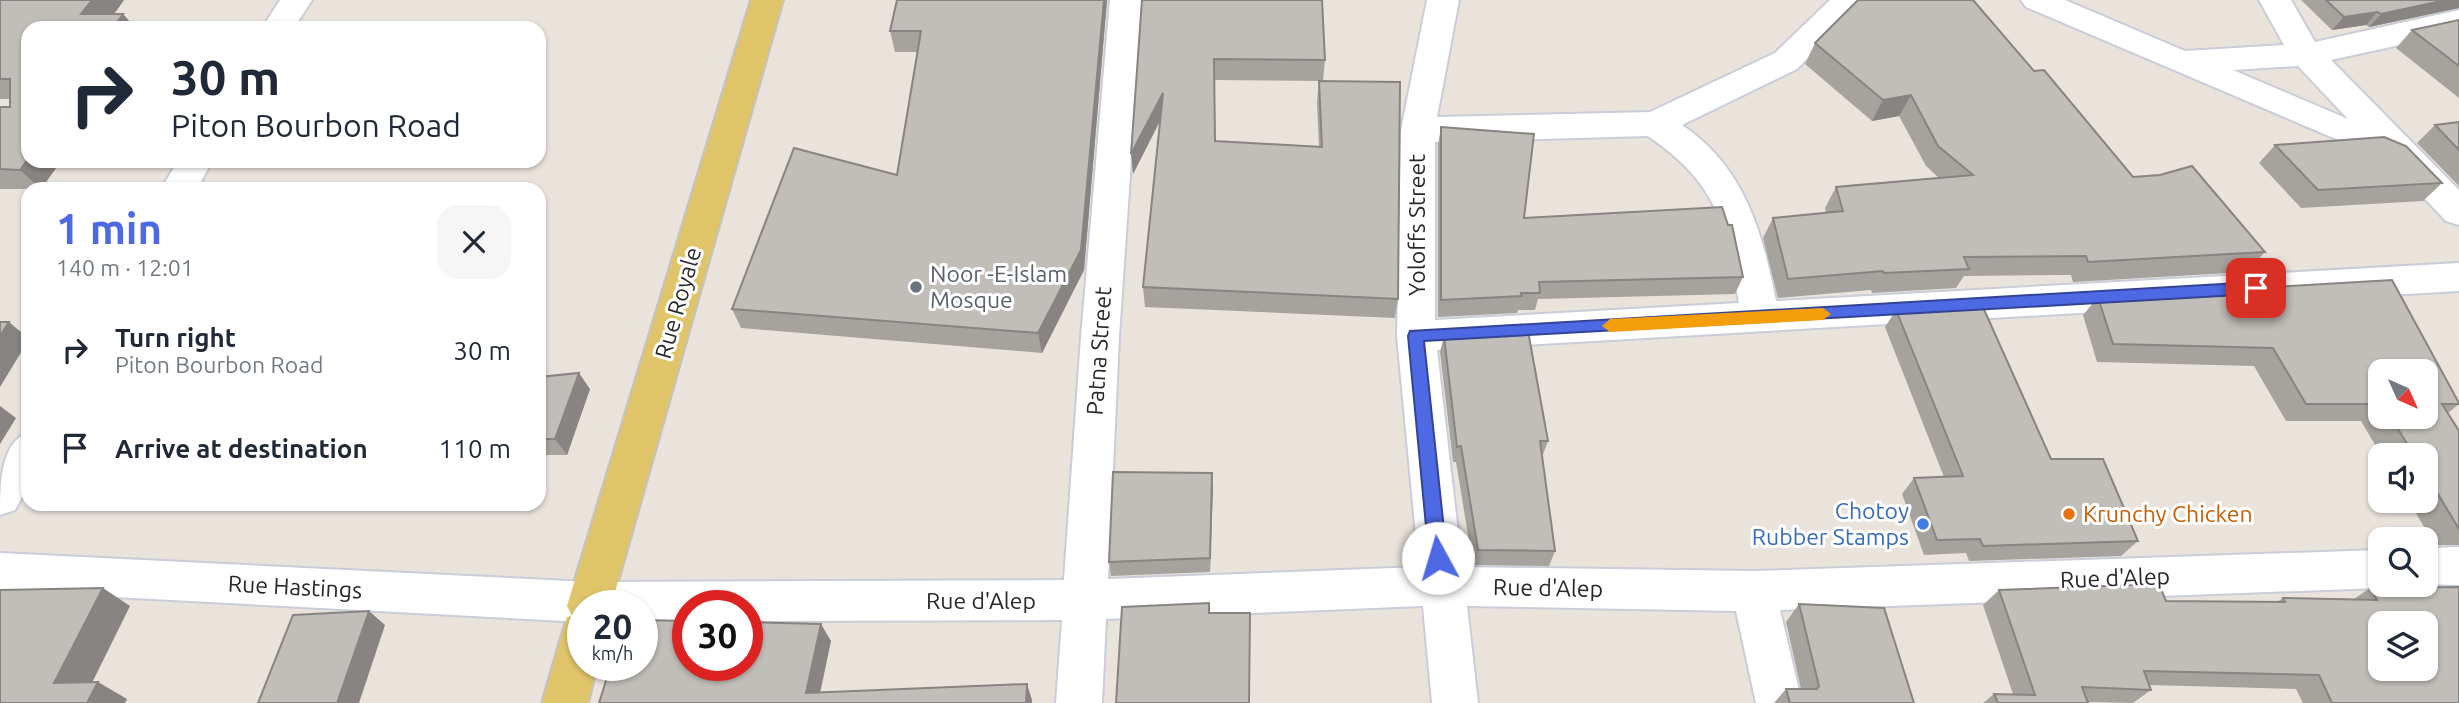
<!DOCTYPE html>
<meta charset="utf-8">
<style>
:root{--surface:#fff;--page:#f6f6f7;--text:#1f2937;--muted:#747a83;--accent:#4e69e4}
body{margin:0;font-family:Ubuntu,sans-serif;background:var(--page);color:var(--text);height:100vh;display:flex;flex-direction:column;font-size:26px;white-space:nowrap}
*{box-sizing:border-box;margin:0}
p{font-size:23px;color:var(--muted)}
.icon{flex:none;width:38px;height:38px;fill:none;stroke:currentColor;stroke-width:2;stroke-linecap:round;stroke-linejoin:round}
.map{position:relative;flex:1;overflow:hidden}
.sheet{position:absolute;left:21px;top:182px;width:525px;height:329px;display:flex;flex-direction:column;background:var(--surface);border-radius:21px;box-shadow:0 2px 5px #0004}
.sheet>*{flex:none}
.guide{position:absolute;left:21px;top:21px;width:525px;height:147px;border-radius:21px;box-shadow:0 2px 5px #0004;background:#fff;color:var(--text);overflow:hidden}
.needle{width:46px;rotate:135deg}
.fabs{position:absolute;left:2368px;top:359px;display:grid;gap:14px}
.fabs a{display:grid;place-items:center;width:70px;height:70px;border-radius:14px;background:var(--surface);box-shadow:0 2px 5px #0004;font-size:35px}
.speed{position:absolute;left:567px;top:590px;display:flex;gap:14px;font-size:35px;font-weight:700;text-align:center}
.speed>*{display:grid;place-content:center;width:91px;height:91px;border-radius:50%;background:var(--surface);box-shadow:0 2px 5px #0004;line-height:1}
.speed small{font-size:18px;font-weight:400}
.speed .limit{border:10px solid #d22;background:#fff;color:#111}
.pin{position:absolute;display:grid;place-items:center;width:60px;height:60px;color:#fff;margin:-30px;border-radius:14px;box-shadow:0 4px 10px #0006}
.me{position:absolute;width:77px;margin:-38px;rotate:354deg;stroke-linejoin:round;filter:drop-shadow(0 0 5px #0008)}
.turn{display:flex;align-items:center;gap:24px;height:147px;padding:0 35px;font-size:32px}
.turn .icon{width:91px;height:91px;stroke-width:2.5}
.turn b{display:block;font-size:49px;line-height:60px}
.round{display:grid;place-items:center;flex:none;width:74px;height:74px;border-radius:21px;background:var(--page)}
.headline{display:flex;align-items:center;justify-content:space-between;height:119px;padding:0 35px}
h1{font-size:42px;font-weight:700;line-height:52px;color:var(--accent)}
ul{padding:0;list-style:none}
li{display:flex;align-items:center;gap:21px;height:98px;padding:0 35px}
li div{flex:1}
li b{display:block;font-size:26px}
li em{font-style:normal}
.map>svg:first-child{display:block}
.lines{fill:none;stroke-linecap:round;stroke-linejoin:round}
.minor-casing{stroke:#cacdd8;stroke-width:4}
.major-casing{stroke:#c3c3c3;stroke-width:4}
.minor{fill:#fff;fill-rule:evenodd}
.major{fill:#dfc46a;fill-rule:evenodd}
.wall{fill:#a6a39e;fill-rule:evenodd}
.shaded-wall{fill:#878481}
.building{fill:#c1bdb8;stroke:#878481;stroke-width:2;fill-rule:evenodd}
.route{fill:#4e69e4;stroke:#334494;stroke-width:2}
.slow{fill:#f59e0b}
.worship-dot{fill:#6b7280;stroke:#fff;stroke-width:2.5}
.food-dot{fill:#e8710a;stroke:#fff;stroke-width:2.5}
.shop-dot{fill:#3f7fe0;stroke:#fff;stroke-width:2.5}
.labels{text-anchor:middle;stroke-width:6;stroke-linejoin:round;paint-order:stroke}
.street-label{font-size:23px;fill:#282828;stroke:#fff}
.worship-label{font-size:23px;fill:#5b616d;stroke:#fff;text-anchor:start}
.shop-label{font-size:23px;fill:#366cbe;stroke:#fff;text-anchor:end}
.food-label{font-size:23px;fill:#c56008;stroke:#fff;text-anchor:start}
</style>
<div class="map">
<svg width="2459" height="703" viewBox="0 0 2459 703">
<rect width="100%" height="100%" fill="#e9e3dc"/>
<g class="lines">
<defs>
<g id="minor">
<polygon points="280,0 312,0 294,28 262,28"/>
<path d="M1110 0H1142L1119 337 1108 579 1419 567 1397 336 1401 130 1427 0H1459L1437 117 1650 112 1775 53 1830 0H1865L1797 69 1682 125C1744 167 1762 230 1776 301L2459 263V291L1437 350 1462 567 1754 571 2380 550V584H2390L2380 588 1780 610 1802 703H1756L1736 611 1467 606 1478 703H1432L1423 606 1106 619 1102 703H1056L1062 620 747 621V606H688V622H642V606H583V622L0 591V553L590 582 1064 580 1081 337ZM1648 136C1718 184 1725 223 1739 303L1435 320V142Z"/>
<path d="M2021 0H2065L2185 51 2284 45 2259 0H2291L2315 42 2459 10V32L2331 60 2459 190V225L2446 221 2390 162 2026 7ZM2298 66 2348 119 2233 70Z"/>
<polygon points="178,161 212,161 197,189 161,189"/>
<path d="M28 432V486L15 510 0 515C0 484 0 444 28 432Z"/>
<polygon points="2459,547 2459,585 2421,584 2426,584 2426,548"/>
</g>
<polygon id="major" points="751,0 783,0 611,606 583,606 583,665 597,665 588,703 542,703 567,617 572,616 567,606"/>
</defs>
<use href="#minor" class="minor-casing"/>
<use href="#major" class="major-casing"/>
<use href="#minor" class="minor"/>
<use href="#major" class="major"/>
</g>
<g class="wall">
<polygon points="0,0 124,0 114,14 123,14 135,28 28,28 61,161 41,189 0,189 0,107 10,107 10,99 0,99"/>
<polygon points="897,0 1107,0 1084,270 1042,353 741,328 732,309 897,175 918,52 895,52 890,31"/>
<polygon points="1142,0 1325,60 1323,81 1214,80 1215,141 1319,147 1317,102 1319,81 1398,299 1395,318 1145,307 1143,287 1160,121 1133,174"/>
<polygon points="2301,0 2459,0 2459,8 2369,27 2366,25 2332,30"/>
<polygon points="2459,20 2459,98 2396,48 2412,30"/>
<polygon points="1815,43 2034,71 2133,177 2265,252 2246,272 2073,282 2071,275 1964,276 1956,288 1872,293 1871,290 1778,298 1763,238 1773,218 1826,213 1825,208 1836,187 1939,178 1926,166 1899,116 1872,121 1805,64"/>
<polygon points="2459,122 2459,186 2417,143 2435,125"/>
<polygon points="1441,127 1524,218 1743,277 1735,294 1538,299 1535,310 1518,310 1517,313 1438,317 1438,145"/>
<polygon points="2275,145 2442,183 2423,201 2301,208 2259,163"/>
<path d="M2392 280 2459 404 2448 413 2459 431V545H2435L2408 500H2426V455H2381L2361 421H2286L2254 366 2097 362 2083 315 2098 297ZM2380 371 2426 416H2380Z"/>
<polygon points="1896,310 2051,459 2138,541 2121,556 1969,561 1966,553 1924,555 1902,494 1914,478 1944,477 1885,327"/>
<polygon points="1444,336 1548,441 1542,457 1555,551 1549,566 1473,565 1456,462 1453,462 1440,352"/>
<polygon points="539,377 590,389 567,455 539,455"/>
<polygon points="1212,473 1210,572 1111,576 1109,562"/>
<polygon points="2370,588 2459,703 2303,703 2296,689 2149,685 2151,690 2133,703 2087,702 2088,703 1983,703 1994,694 2013,694 1983,605 1999,590 2166,601 2277,602 2283,598 2354,599"/>
<polygon points="1799,604 1914,703 1774,703 1786,689 1801,689 1786,622"/>
</g>
<g class="shaded-wall">
<polygon points="92,0 124,0 104,28 81,14"/>
<polygon points="1104,0 1107,0 1084,270 1042,353 1038,333"/>
<polygon points="2446,0 2459,0 2459,8 2369,27 2381,14"/>
<polygon points="2377,12 2366,25 2332,30 2344,17"/>
<polygon points="123,14 135,28 113,28"/>
<polygon points="1163,93 1164,113 1133,174 1131,154"/>
<polygon points="1911,95 1899,116 1872,121 1883,100"/>
<polygon points="28,159 28,161 61,161 41,189 20,170"/>
<polygon points="9,322 28,338 28,341 0,387 0,336"/>
<polygon points="579,373 590,389 567,455 555,439"/>
<polygon points="0,406 16,418 0,444"/>
<polygon points="1212,473 1213,488 1210,572 1210,558"/>
<polygon points="103,588 130,606 84,699 54,683"/>
<polygon points="369,611 385,625 359,703 337,703"/>
<polygon points="821,624 831,641 818,703 806,693"/>
<polygon points="98,682 127,699 125,703 87,703"/>
<polygon points="1027,684 1032,700 1032,703 1026,703"/>
</g>
<g class="building">
<polygon points="0,0 92,0 81,14 123,14 113,28 28,28 28,159 20,170 0,169 0,107 10,107 10,79 0,79"/>
<polygon points="897,0 1104,0 1081,250 1038,333 732,309 794,148 897,175 921,31 890,31"/>
<polygon points="1142,0 1322,0 1325,60 1214,59 1215,141 1322,147 1319,81 1400,82 1398,299 1143,287 1163,93 1131,154"/>
<polygon points="1858,0 1973,0 2034,71 2044,70 2133,177 2160,175 2192,166 2265,252 2088,262 2086,256 1964,257 1969,269 1884,273 1883,271 1788,279 1773,218 1843,211 1836,187 1973,175 1938,146 1911,95 1883,100 1815,43"/>
<polygon points="2326,0 2446,0 2381,14 2377,12 2344,17"/>
<polygon points="2459,20 2459,66 2412,30"/>
<polygon points="2459,122 2459,150 2435,125"/>
<polygon points="1441,127 1534,134 1524,218 1722,207 1728,225 1732,225 1743,277 1539,282 1540,293 1521,293 1522,296 1441,300"/>
<polygon points="2384,137 2406,146 2442,183 2318,190 2275,145"/>
<polygon points="2392,280 2459,403 2459,404 2442,404 2459,431 2459,529 2426,474 2426,455 2414,455 2390,416 2426,416 2426,371 2380,371 2380,404 2306,404 2273,348 2113,344 2098,297"/>
<polygon points="1982,305 2051,459 2103,459 2138,541 1983,546 1980,539 1937,540 1914,478 1963,476 1896,310"/>
<polygon points="0,322 9,322 0,336"/>
<polygon points="1528,331 1548,441 1540,441 1555,551 1478,550 1461,446 1457,447 1444,336"/>
<polygon points="579,373 555,439 539,439 539,377"/>
<polygon points="1113,472 1212,473 1210,558 1109,562"/>
<path d="M2159 584 2166 601 2285 602 2283 598 2377 600 2370 588 2459 587V703H2332L2319 675 2144 671 2151 690 2082 687 2088 703H1998L1994 694 2035 695 1999 590ZM2380 623H2426V668H2380Z"/>
<polygon points="103,588 54,683 98,682 87,703 0,703 0,590"/>
<polygon points="1209,603 1209,613 1250,613 1249,703 1116,703 1122,607"/>
<polygon points="1799,604 1884,608 1914,703 1790,703 1786,689 1817,689 1819,686"/>
<polygon points="369,611 337,703 258,703 293,615"/>
<polygon points="642,620 688,621 688,665 747,665 747,622 821,624 806,693 1027,684 1026,703 599,703 611,665 642,665"/>
</g>
<polygon class="route" points="2256,282 2263,288 2256,294 1424,341 1447,558 1438,566 1429,558 1408,336 1410,331"/>
<polygon class="slow" points="1823,308 1831,314 1823,320 1610,332 1602,326 1610,319"/>
<circle class="worship-dot" cx="916" cy="287" r="7"/>
<circle class="food-dot" cx="2069" cy="514" r="7"/>
<circle class="shop-dot" cx="1923" cy="524" r="7"/>
<g class="labels">
<g class="street-label">
<text transform="translate(1417 225) rotate(-90)" y="8">Yoloffs Street</text>
<text transform="translate(678 303) rotate(-74)" y="8">Rue Royale</text>
<text transform="translate(1099 351) rotate(-86)" y="8">Patna Street</text>
<text transform="translate(2115 578) rotate(-2)" y="8">Rue d'Alep</text>
<text transform="translate(295 587) rotate(3)" y="8">Rue Hastings</text>
<text transform="translate(1548 588) rotate(1)" y="8">Rue d'Alep</text>
<text x="981" y="609">Rue d'Alep</text>
</g>
<g class="worship-label">
<text x="930" y="282">Noor -E-Islam<tspan x="930" dy="26">Mosque</tspan></text>
</g>
<g class="shop-label">
<text x="1909" y="519">Chotoy<tspan x="1909" dy="26">Rubber Stamps</tspan></text>
</g>
<g class="food-label">
<text x="2083" y="522">Krunchy Chicken</text>
</g>
</g>
</svg>
<div class="fabs">
<a><svg class="needle" viewBox="-14 -14 28 28"><path d="M0-13l5 13h-10z" fill="#e53935"/><path d="M0 13l5-13h-10z" fill="#747a83"/></svg></a>
<a><svg class="icon" aria-label="sound" viewBox="0 0 24 24"><path d="M4 9h4l5-4v14l-5-4H4zM17 9q2 3 0 6"/></svg></a>
<a><svg class="icon" aria-label="search" viewBox="0 0 24 24"><circle cx="10" cy="10" r="6"/><path d="M15 15l6 6"/></svg></a>
<a><svg class="icon" aria-label="layers" viewBox="0 0 24 24"><path d="M12 4l9 5-9 5-9-5zM3 14l9 5 9-5"/></svg></a>
</div>
<div class="speed"><div>20<small>km/h</small></div><div class="limit">30</div></div>
<div class="pin" style="left:2256px;top:288px;background:#d93025"><svg class="icon" aria-label="arrive" viewBox="0 0 24 24"><path d="M6 21V4h12l-3 4 3 4H6"/></svg></div>
<svg class="me" style="left:1438px;top:558px" viewBox="-20 -20 40 40"><circle r="19" fill="#fff"/><path d="M0-13L10 11 0 6-10 11z" fill="#4e69e4"/></svg>
<div class="guide">
<div class="turn"><svg class="icon" aria-label="right" viewBox="0 0 24 24"><path d="M7 20v-9h11M14 6l5 5-5 5"/></svg><div><b>30 m</b>Piton Bourbon Road</div></div>
</div>
<section class="sheet">
<div class="headline"><div><h1>1 min</h1><p>140 m · 12:01</p></div><a class="round"><svg class="icon" aria-label="close" viewBox="0 0 24 24"><path d="M6 6l12 12M18 6L6 18"/></svg></a></div>
<ul>
<li><svg class="icon" aria-label="right" viewBox="0 0 24 24"><path d="M7 20v-9h11M14 6l5 5-5 5"/></svg><div><b>Turn right</b><p>Piton Bourbon Road</p></div><em>30 m</em></li>
<li><svg class="icon" aria-label="arrive" viewBox="0 0 24 24"><path d="M6 21V4h12l-3 4 3 4H6"/></svg><div><b>Arrive at destination</b></div><em>110 m</em></li>
</ul>
</section>
</div>
